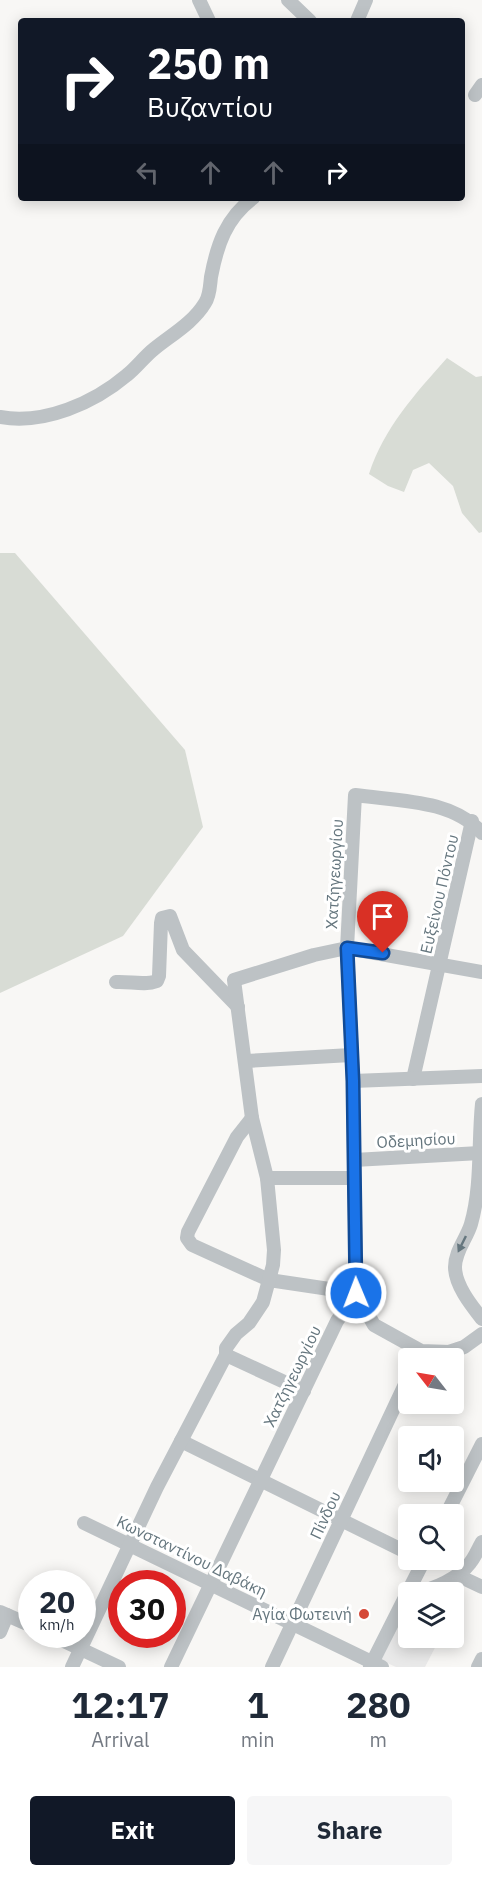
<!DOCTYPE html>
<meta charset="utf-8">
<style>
:root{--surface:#fff;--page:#f6f6f7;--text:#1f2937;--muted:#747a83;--accent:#111827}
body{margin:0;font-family:"IBM Plex Sans",sans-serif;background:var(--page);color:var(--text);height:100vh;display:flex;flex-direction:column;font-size:22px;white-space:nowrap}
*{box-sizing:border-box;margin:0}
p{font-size:20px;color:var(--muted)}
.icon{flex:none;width:33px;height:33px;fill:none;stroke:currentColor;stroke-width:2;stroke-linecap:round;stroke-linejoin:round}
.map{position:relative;height:1667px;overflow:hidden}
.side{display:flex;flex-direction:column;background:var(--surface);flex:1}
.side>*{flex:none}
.banner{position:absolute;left:18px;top:18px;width:447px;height:183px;border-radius:6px;box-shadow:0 3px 15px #0003;background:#111827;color:#fff;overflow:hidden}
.needle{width:39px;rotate:301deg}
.tools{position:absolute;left:398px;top:1348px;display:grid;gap:12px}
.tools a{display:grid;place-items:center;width:66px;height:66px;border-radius:6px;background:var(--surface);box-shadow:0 3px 15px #0003;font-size:30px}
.speed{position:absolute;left:18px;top:1570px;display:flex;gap:12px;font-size:30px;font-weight:700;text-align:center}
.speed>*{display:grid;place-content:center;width:78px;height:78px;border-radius:50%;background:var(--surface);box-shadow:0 3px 15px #0003;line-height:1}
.speed small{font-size:15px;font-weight:400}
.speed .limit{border:9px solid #d22;background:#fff;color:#111}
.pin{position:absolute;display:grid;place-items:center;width:51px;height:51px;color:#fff;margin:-62px -26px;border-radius:50% 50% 50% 0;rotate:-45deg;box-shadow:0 0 6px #0007}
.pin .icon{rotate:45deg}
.me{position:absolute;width:66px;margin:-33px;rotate:359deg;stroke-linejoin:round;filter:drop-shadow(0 0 4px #0008)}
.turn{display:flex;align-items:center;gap:21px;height:126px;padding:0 30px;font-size:27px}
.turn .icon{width:78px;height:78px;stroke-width:2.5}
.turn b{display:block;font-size:42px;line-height:51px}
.lanes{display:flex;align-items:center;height:57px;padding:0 30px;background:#0003;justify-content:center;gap:30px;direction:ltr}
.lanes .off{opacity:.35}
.eta{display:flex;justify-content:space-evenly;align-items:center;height:102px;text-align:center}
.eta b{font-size:36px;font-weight:700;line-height:42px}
.cta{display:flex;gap:12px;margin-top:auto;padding:12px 30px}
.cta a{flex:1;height:69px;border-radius:6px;background:var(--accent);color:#fff;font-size:24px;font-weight:700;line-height:69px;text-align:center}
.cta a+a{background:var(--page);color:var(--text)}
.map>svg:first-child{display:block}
.built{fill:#e9e9e9}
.green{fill:#d8dcd5}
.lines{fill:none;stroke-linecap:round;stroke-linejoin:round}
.minor{stroke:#bdc2c5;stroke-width:14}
.oneway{fill:#65767e}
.route-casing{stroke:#114b97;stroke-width:15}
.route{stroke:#1a73e8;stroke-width:10}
.poi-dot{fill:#d54938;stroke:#fff;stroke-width:2}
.labels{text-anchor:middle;stroke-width:6;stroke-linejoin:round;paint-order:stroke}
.street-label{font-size:16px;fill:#65767e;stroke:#fff}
.poi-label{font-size:16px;fill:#65767e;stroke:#fff;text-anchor:end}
</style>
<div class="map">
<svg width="482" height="1667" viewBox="0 0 482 1667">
<rect width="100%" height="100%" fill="#f8f7f5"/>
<polygon class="built" points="408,1609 408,1638 440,1638 425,1667 396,1667 378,1659 399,1613"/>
<g class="green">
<path d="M447 358 476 377 482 376V532L479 533 462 513 453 486 429 463 413 470 404 492 388 486 369 474C384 428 415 394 447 358Z"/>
<polygon points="0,553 15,553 185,750 203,827 123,936 0,993"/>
</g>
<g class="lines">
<g class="minor">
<polyline points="199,0 209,21"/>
<polyline points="288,0 310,21"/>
<polyline points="357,21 366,0"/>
<polyline points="475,95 482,85"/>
<path d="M0 417C44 425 94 403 127 375 137 367 144 357 154 349 171 335 193 323 205 303 210 296 210 285 211 277 217 245 226 218 253 198"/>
<path d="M116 982C130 981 144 986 157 981L159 976 161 923 162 918 170 916 183 950 238 1007"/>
<polyline points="246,1061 351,1055"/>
<polyline points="413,1079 472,821"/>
<polyline points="353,1081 482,1076"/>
<path d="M482 1104C478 1144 482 1185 471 1224 467 1238 455 1251 455 1267 455 1285 471 1305 482 1319"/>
<polyline points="252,1118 237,1137 188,1232 187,1238 192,1245 269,1280 356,1293 374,1325 421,1351 449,1352 464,1347 482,1334"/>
<polyline points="354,1160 480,1153"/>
<polyline points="267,1178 354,1178"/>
<polyline points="226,1355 304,1391"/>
<polyline points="181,1441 408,1553"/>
<polyline points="446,1515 482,1444"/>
<polyline points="84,1523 382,1667"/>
<polyline points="459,1573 463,1578 482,1587"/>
<path d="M415 1593C434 1589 458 1579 470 1563 475 1557 478 1549 482 1542"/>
<polyline points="0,1612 32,1626"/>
<polyline points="0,1632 7,1615"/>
<polyline points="51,1635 119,1667"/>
<polyline points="72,1667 157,1487 226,1355 226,1348 236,1334 249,1323 263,1302 273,1265 274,1250 267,1178 252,1118 234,980 314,955 347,948 482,972"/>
<path d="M171 1667 337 1321 356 1293 353 1081 347 948 355 795C397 801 452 799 482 833"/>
<polyline points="272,1667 408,1378"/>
<polyline points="370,1667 424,1560"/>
<polyline points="478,1667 482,1659"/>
</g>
</g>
<defs><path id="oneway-solid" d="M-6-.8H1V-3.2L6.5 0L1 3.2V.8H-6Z" transform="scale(1.5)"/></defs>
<use class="oneway" href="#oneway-solid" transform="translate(462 1244) rotate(116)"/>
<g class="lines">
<defs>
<polyline id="route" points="356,1293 353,1081 347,948 383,953"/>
</defs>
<use href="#route" class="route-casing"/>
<use href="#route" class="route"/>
</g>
<circle class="poi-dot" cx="364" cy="1614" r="6"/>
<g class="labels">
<g class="street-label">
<text transform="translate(334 874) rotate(-87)" y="6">Χατζηγεωργίου</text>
<text transform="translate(439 894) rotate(-77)" y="6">Ευξείνου Πόντου</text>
<text transform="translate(416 1140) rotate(-3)" y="6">Οδεμησίου</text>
<text transform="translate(292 1376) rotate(-64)" y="6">Χατζηγεωργίου</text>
<text transform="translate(325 1515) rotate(-65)" y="6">Πίνδου</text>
<text transform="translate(192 1556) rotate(26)" y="6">Κωνσταντίνου Δαβάκη</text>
</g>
<g class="poi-label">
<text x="352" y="1620">Αγία Φωτεινή</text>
</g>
</g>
</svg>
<div class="tools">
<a><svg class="needle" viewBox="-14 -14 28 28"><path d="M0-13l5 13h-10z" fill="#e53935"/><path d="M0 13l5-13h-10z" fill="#747a83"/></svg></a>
<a><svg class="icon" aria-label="sound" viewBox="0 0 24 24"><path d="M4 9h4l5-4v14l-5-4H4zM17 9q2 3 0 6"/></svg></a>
<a><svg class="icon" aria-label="search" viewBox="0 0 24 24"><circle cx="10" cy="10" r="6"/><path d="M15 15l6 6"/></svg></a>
<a><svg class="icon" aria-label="layers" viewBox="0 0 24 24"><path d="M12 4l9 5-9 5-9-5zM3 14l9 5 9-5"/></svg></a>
</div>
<div class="speed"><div>20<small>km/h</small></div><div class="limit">30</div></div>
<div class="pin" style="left:383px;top:953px;background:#d93025"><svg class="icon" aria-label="arrive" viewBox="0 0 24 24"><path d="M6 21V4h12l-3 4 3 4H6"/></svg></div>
<svg class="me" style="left:356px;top:1293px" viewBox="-20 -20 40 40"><circle r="17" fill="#1a73e8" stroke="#fff" stroke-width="3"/><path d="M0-11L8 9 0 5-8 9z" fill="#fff"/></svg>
<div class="banner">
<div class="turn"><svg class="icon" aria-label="right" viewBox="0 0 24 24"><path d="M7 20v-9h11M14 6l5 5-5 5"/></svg><div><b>250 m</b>Βυζαντίου</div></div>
<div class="lanes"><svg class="icon off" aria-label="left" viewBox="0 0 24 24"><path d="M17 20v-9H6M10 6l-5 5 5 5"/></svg><svg class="icon off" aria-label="ahead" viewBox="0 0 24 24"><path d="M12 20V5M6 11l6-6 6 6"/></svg><svg class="icon off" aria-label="ahead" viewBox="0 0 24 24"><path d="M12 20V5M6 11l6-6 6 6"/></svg><svg class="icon" aria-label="right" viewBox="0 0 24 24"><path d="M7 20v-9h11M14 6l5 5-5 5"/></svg></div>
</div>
</div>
<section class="side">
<div class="eta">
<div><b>12:17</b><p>Arrival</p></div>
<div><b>1</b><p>min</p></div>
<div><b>280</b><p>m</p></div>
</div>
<div class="cta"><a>Exit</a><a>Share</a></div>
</section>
